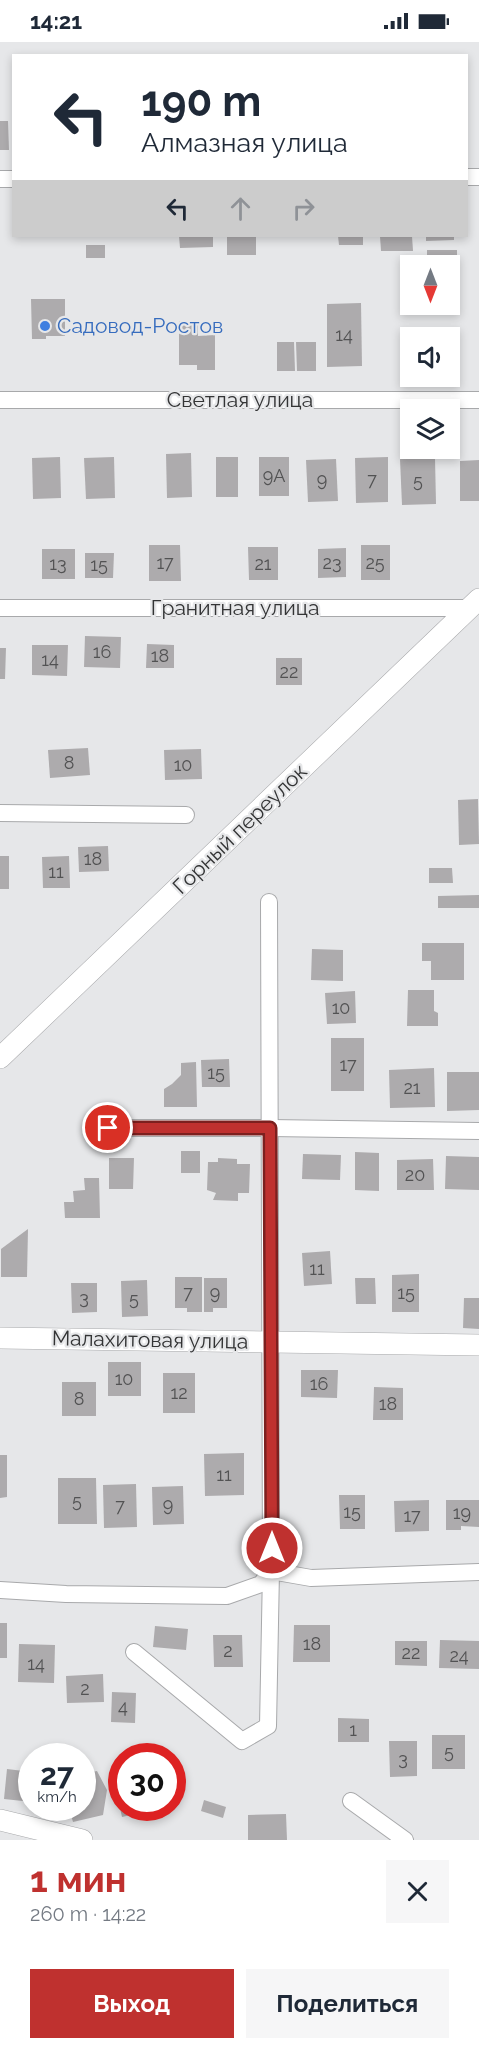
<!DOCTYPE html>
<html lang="ru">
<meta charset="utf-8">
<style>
:root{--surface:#fff;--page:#f6f6f7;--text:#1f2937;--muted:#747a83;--accent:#bf312f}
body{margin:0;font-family:Raleway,sans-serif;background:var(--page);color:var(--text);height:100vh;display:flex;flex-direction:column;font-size:22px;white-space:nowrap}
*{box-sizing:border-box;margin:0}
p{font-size:20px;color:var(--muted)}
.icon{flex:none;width:33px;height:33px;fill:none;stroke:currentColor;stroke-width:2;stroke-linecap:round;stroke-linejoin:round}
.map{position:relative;height:1798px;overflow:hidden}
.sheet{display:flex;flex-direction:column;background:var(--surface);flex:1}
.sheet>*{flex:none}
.banner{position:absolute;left:12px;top:12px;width:456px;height:183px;border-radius:0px;box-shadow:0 3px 9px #0003;background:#fff;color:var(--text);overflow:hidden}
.needle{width:39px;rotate:180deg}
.controls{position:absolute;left:400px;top:213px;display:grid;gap:12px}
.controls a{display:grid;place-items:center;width:60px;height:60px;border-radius:0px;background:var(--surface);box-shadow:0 3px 9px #0003;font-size:30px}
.speed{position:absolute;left:18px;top:1701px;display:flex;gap:12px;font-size:30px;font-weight:700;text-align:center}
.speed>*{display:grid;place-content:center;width:78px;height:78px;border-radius:50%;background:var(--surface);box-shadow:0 3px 9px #0003;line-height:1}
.speed small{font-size:15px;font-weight:400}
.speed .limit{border:9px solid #d22;background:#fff;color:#111}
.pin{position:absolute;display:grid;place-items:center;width:51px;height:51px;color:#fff;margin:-26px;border:3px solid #fff;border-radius:50%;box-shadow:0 2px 6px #0007}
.me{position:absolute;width:66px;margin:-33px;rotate:0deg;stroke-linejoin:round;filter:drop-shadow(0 0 4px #0008)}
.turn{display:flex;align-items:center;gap:21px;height:126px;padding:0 30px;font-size:27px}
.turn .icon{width:78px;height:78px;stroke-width:2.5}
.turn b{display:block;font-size:42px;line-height:51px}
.lanes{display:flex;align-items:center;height:57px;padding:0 30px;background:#0003;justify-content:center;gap:30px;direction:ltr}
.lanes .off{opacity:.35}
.round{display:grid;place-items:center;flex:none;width:63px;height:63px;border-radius:0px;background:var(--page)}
.head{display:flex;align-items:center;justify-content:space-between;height:102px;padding:0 30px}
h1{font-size:36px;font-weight:700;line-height:45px;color:var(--accent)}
.primary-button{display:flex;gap:12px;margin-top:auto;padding:12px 30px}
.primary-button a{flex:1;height:69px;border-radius:0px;background:var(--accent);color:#fff;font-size:24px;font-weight:700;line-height:69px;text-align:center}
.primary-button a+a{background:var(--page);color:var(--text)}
.status{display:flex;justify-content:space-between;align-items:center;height:42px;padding:0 30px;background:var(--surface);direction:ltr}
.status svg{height:16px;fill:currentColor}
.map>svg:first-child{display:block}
.building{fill:#adabad}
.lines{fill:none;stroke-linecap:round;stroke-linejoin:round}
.minor-casing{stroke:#a8a9ab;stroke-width:18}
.tertiary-casing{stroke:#a8a9ab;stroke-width:22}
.minor{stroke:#fff;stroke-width:16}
.tertiary{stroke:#fff;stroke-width:21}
.route-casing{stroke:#7c201f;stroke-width:15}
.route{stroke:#bf312f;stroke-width:10}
.shop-dot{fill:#3f7fe0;stroke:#e6e7e9;stroke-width:2}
.labels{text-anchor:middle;stroke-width:4.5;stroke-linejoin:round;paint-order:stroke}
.number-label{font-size:18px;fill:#525253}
.shop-label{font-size:21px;fill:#366cbe;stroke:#e6e7e9;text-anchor:start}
.street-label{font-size:21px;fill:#333435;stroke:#e6e7e9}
</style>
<div class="status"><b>14:21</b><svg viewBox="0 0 49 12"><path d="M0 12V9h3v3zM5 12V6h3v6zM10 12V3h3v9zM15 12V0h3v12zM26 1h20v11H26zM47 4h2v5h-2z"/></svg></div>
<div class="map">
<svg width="479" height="1798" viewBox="0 0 479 1798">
<rect width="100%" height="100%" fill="#e6e7e9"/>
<g class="building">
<polygon points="0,79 8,79 9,108 0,108"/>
<polygon points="179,194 213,194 213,205 180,206"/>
<rect x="227" y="194" width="29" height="19"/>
<polygon points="338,194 363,194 363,203 339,203"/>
<polygon points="380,194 412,194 413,209 381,209"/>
<polygon points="426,194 454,194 454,198 426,199"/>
<rect x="86" y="203" width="19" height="13"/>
<polygon points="427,208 457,208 457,243 450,243 450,224 427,224"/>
<polygon points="31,257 65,257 65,294 46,294 46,297 32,297"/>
<polygon points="361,261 362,324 327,325 327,262"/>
<polygon points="179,279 198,279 198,294 215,293 215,328 197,328 197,323 179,323"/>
<polygon points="277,300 294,300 295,329 277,329"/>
<polygon points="296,300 316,300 316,329 297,329"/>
<polygon points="191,411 192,455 167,456 166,412"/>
<polygon points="60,415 61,456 33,457 32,416"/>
<polygon points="114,415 115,456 86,457 84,416"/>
<rect x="216" y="415" width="22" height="40"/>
<rect x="259" y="415" width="30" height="39"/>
<polygon points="388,415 388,460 356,461 355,416"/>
<polygon points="435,416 436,462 402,463 400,417"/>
<polygon points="336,417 338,459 308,460 306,418"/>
<polygon points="479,418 479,459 460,459 460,419"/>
<polygon points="149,503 180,503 181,539 149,539"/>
<rect x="361" y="503" width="29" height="35"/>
<polygon points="248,505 278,505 278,538 249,538"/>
<polygon points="346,506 346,535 318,536 318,507"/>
<rect x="42" y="507" width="33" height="30"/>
<polygon points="85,511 114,511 113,536 85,536"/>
<polygon points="85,594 121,595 120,626 84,625"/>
<polygon points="147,602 174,603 174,626 146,626"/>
<polygon points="32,603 68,603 67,634 32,633"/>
<polygon points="0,606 6,606 5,637 0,637"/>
<rect x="276" y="616" width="26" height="27"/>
<polygon points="88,706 90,733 50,736 48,708"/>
<polygon points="201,707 202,737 165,738 164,708"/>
<polygon points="478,757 479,802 459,803 458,758"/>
<polygon points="108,804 109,829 79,830 78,805"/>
<rect x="0" y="814" width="9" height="33"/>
<polygon points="69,814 70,846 43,846 42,815"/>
<polygon points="429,826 452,826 453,841 429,841"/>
<polygon points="479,853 479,866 438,866 438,854"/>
<polygon points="422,901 464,901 464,938 431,938 431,919 422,919"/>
<polygon points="312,907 343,908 343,939 311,938"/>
<polygon points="408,948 434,948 434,969 438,971 438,984 407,984"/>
<polygon points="355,949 356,981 327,982 325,951"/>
<rect x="331" y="996" width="33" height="53"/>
<polygon points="229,1017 230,1045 202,1045 201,1018"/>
<polygon points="196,1020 197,1065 164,1065 164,1047 172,1042 181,1033 181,1021"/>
<polygon points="434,1026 435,1065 390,1066 389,1028"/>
<polygon points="447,1030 479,1030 479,1068 447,1069"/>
<rect x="181" y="1109" width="19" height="22"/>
<polygon points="355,1110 379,1111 379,1149 355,1148"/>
<polygon points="303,1112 341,1113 340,1138 302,1137"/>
<polygon points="446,1114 479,1115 479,1148 445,1147"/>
<polygon points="109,1116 134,1116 133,1147 109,1147"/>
<polygon points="218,1116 237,1117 237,1122 250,1122 249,1151 238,1151 238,1159 213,1158 216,1151 207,1148 208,1120 218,1120"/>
<polygon points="433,1117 434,1148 397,1148 397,1118"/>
<polygon points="84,1136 99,1136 100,1176 65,1176 64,1160 74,1160 73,1149 85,1148"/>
<polygon points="28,1187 27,1235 1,1235 1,1207"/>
<polygon points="330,1209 332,1242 304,1244 302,1211"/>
<polygon points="419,1232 419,1270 392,1270 392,1233"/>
<polygon points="175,1235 202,1235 202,1270 187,1270 187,1266 175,1266"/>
<polygon points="204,1236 227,1236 227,1266 213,1266 213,1270 204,1270"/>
<polygon points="355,1236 375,1236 376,1262 356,1262"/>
<polygon points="147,1238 148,1274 122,1275 121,1239"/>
<polygon points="71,1241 97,1241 97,1270 72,1271"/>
<polygon points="464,1256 479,1256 479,1287 463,1286"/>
<rect x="108" y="1320" width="33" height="34"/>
<polygon points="301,1328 338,1328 337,1356 301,1355"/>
<rect x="163" y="1331" width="32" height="40"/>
<rect x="62" y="1340" width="34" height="34"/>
<polygon points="374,1345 403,1346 403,1378 373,1378"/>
<polygon points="244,1411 244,1453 205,1454 204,1412"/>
<polygon points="0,1413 7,1413 7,1455 0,1456"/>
<polygon points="58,1436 96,1436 97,1482 58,1482"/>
<polygon points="136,1442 137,1485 104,1486 103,1443"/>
<polygon points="183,1444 184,1482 153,1483 152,1445"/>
<polygon points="339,1453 365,1453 365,1487 340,1487"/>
<polygon points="429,1458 429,1489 395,1490 394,1459"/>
<polygon points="446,1458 479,1458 479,1485 461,1484 461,1488 446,1488"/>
<rect x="0" y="1581" width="7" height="35"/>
<polygon points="294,1583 330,1583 330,1620 293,1620"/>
<polygon points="155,1584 188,1587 186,1608 153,1605"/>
<polygon points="213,1593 242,1593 243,1625 214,1625"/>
<polygon points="440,1598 479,1599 479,1627 439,1626"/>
<polygon points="395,1599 427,1599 427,1624 395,1623"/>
<polygon points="19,1602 55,1603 54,1641 18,1640"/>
<polygon points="103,1632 104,1660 67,1661 66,1634"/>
<polygon points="112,1650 136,1651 135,1681 111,1680"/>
<polygon points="338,1676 369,1677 369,1700 338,1700"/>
<rect x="432" y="1693" width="33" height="34"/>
<polygon points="389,1699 417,1699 417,1734 390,1735"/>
<polygon points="7,1727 32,1730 32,1760 4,1757"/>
<polygon points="97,1729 107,1748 103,1773 73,1780 69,1766 82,1766 82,1732"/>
<polygon points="122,1752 122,1766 151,1766 152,1768 122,1775 117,1753"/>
<polygon points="204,1758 226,1765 223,1776 201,1769"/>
<polygon points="286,1772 287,1798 248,1798 248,1773"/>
</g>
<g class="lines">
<defs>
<g id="minor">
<polyline points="466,135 479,135"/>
<polyline points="0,137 14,137"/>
<polyline points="0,358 479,358"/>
<polyline points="0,566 469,566"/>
<polyline points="0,771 186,773"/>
<polyline points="108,1086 270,1086 479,1089"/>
<polyline points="271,1529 311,1536 479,1530"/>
<polyline points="0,1548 66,1552 227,1554 261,1542 271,1529"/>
<polyline points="134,1610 242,1699 268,1684 271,1529 269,860"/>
<polyline points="351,1759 405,1798"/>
</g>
<g id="tertiary">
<polyline points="0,1016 479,557"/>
<polyline points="0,1296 479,1303"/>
<polyline points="0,1778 82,1798"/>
</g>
</defs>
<use href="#minor" class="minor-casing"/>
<use href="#tertiary" class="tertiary-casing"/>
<use href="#minor" class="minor"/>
<use href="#tertiary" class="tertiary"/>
</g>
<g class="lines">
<defs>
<polyline id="route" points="108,1086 270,1086 272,1506"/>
</defs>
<use href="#route" class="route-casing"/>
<use href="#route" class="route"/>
</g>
<circle class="shop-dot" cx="45" cy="284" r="6"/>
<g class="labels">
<g class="number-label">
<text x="344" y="299">14</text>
<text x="274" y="440">9А</text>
<text x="322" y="444">9</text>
<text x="372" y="444">7</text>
<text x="418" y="445">5</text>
<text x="165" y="527">17</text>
<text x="332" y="527">23</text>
<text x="375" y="527">25</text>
<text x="58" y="528">13</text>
<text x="263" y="528">21</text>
<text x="99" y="529">15</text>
<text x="102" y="616">16</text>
<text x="160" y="620">18</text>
<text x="50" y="624">14</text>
<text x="289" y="636">22</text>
<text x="69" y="727">8</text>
<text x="183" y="729">10</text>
<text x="93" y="823">18</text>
<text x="56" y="836">11</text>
<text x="341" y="972">10</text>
<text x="348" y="1029">17</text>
<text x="216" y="1037">15</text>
<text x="412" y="1052">21</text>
<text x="415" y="1139">20</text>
<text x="317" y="1233">11</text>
<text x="188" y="1257">7</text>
<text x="215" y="1257">9</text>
<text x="406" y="1257">15</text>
<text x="84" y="1262">3</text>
<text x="134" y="1263">5</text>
<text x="124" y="1343">10</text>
<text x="319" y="1348">16</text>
<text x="179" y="1357">12</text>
<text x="79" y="1363">8</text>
<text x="388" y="1368">18</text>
<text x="224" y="1439">11</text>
<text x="77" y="1465">5</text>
<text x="168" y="1469">9</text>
<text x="120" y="1470">7</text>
<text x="352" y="1476">15</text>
<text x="462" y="1477">19</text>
<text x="412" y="1480">17</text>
<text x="312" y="1608">18</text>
<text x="228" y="1615">2</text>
<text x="411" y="1617">22</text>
<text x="459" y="1620">24</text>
<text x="36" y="1628">14</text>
<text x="85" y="1653">2</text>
<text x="123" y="1671">4</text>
<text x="353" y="1694">1</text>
<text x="449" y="1716">5</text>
<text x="403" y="1723">3</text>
</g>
<g class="shop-label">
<text x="57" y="291">Садовод-Ростов</text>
</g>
<g class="street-label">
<text x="240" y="365">Светлая улица</text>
<text x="235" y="573">Гранитная улица</text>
<text transform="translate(240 787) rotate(-44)" y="7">Горный переулок</text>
<text transform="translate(150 1298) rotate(1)" y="7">Малахитовая улица</text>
</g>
</g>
</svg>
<div class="controls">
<a><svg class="needle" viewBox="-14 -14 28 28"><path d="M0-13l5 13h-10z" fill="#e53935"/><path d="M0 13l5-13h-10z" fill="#747a83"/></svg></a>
<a><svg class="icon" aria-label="sound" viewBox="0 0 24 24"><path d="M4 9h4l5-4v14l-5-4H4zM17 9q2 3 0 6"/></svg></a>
<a><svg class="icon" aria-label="layers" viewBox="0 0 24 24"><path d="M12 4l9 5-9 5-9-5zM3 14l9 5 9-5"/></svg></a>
</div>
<div class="speed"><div>27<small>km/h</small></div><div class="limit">30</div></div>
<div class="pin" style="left:108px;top:1086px;background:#d93025"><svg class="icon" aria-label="arrive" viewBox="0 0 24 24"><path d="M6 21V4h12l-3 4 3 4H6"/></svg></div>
<svg class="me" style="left:272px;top:1506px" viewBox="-20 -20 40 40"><circle r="17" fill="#bf312f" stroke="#fff" stroke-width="3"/><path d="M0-11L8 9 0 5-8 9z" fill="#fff"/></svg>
<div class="banner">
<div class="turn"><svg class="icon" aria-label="left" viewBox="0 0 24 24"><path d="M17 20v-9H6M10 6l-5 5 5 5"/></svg><div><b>190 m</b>Алмазная улица</div></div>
<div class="lanes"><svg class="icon" aria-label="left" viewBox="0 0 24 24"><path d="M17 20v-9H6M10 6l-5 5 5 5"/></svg><svg class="icon off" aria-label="ahead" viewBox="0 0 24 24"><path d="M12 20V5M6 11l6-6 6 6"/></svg><svg class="icon off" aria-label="right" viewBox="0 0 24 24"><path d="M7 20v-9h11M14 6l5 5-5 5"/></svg></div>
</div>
</div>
<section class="sheet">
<div class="head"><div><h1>1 мин</h1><p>260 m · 14:22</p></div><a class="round"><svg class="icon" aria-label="close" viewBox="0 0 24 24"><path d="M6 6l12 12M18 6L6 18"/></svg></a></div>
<div class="primary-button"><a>Выход</a><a>Поделиться</a></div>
</section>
